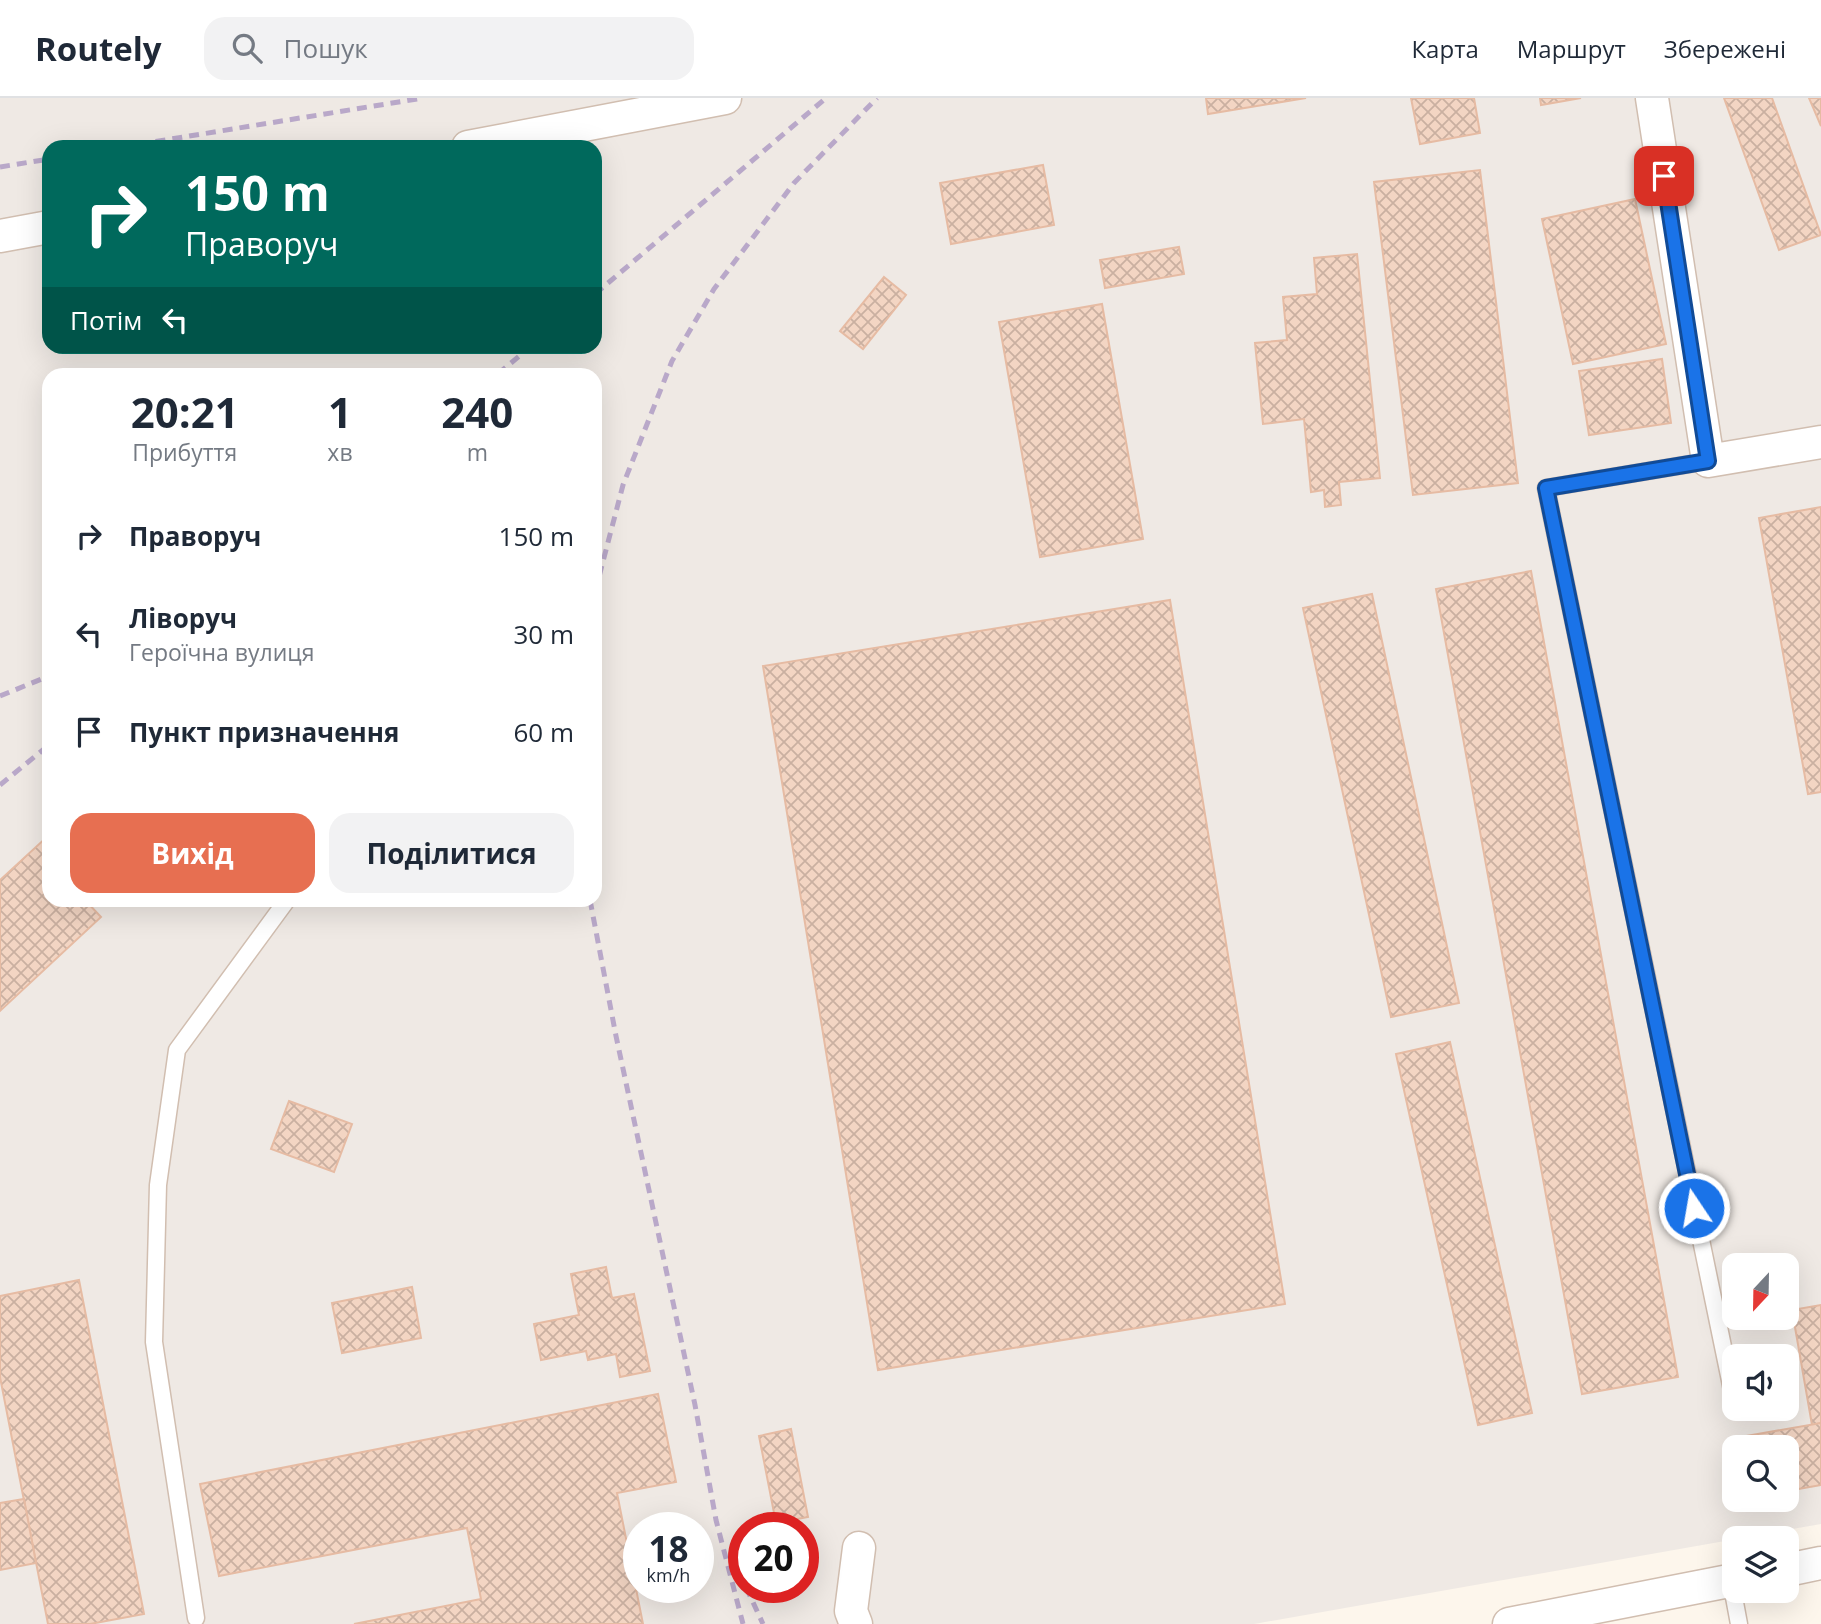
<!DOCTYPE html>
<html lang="uk">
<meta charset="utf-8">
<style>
:root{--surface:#fff;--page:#f2f2f3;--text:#1f2937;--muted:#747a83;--line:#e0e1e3;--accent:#e76f51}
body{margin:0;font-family:"Open Sans",sans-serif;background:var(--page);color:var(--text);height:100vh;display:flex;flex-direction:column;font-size:26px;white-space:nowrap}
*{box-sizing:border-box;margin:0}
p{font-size:23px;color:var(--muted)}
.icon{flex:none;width:38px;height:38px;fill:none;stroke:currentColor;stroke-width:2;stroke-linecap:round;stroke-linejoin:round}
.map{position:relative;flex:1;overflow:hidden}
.side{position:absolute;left:42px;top:270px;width:560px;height:539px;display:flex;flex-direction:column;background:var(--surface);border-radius:21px;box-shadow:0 7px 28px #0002}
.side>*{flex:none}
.top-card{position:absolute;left:42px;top:42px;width:560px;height:214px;border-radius:21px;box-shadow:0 7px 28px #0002;background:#00695c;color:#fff;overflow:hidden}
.needle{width:46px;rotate:202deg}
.fabs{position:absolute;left:1722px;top:1155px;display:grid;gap:14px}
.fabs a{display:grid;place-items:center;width:77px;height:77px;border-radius:14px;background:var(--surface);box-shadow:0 7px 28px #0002;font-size:35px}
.speed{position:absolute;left:623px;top:1414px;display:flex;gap:14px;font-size:35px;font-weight:700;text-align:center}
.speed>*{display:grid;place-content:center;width:91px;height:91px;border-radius:50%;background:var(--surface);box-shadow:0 7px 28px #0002;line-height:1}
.speed small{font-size:18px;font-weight:400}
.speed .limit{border:10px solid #d22;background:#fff;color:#111}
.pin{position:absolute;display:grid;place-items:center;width:60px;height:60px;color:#fff;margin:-30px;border-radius:14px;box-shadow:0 4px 10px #0006}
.me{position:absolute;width:77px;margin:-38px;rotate:348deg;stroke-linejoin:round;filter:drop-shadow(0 0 5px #0008)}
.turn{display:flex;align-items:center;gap:24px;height:147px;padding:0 28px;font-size:32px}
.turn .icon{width:91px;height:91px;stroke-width:2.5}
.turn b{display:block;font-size:49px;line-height:60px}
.then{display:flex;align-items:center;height:66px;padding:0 28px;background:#0003;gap:14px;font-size:26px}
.eta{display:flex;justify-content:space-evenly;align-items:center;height:119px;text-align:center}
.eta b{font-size:42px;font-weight:700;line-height:49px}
.action{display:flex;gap:14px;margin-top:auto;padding:14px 28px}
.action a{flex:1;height:80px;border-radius:21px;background:var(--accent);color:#fff;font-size:28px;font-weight:700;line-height:80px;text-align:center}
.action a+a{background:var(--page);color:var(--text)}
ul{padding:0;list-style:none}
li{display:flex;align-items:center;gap:21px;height:98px;padding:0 28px}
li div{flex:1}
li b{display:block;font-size:26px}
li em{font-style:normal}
header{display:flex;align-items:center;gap:42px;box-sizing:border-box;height:98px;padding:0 35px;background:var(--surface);border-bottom:2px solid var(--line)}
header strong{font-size:33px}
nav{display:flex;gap:38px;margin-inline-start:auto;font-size:24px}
.search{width:490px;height:63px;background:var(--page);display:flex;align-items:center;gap:18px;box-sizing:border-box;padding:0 24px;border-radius:21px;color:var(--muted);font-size:26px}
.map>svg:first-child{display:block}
.industrial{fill:#efe9e4;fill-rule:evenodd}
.building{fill:url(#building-cross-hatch);stroke:#e6bba3;stroke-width:2}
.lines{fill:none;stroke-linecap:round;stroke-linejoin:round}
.lane-casing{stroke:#d1beb0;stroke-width:19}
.street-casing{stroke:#d1beb0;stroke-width:35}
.lane{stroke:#fff;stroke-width:16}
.street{stroke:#fff;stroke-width:32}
.rail{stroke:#b9a8c9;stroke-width:5;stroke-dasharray:10 7;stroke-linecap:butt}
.route-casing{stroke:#114b97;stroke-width:18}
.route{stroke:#1a73e8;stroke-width:12}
</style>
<header>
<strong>Routely</strong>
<div class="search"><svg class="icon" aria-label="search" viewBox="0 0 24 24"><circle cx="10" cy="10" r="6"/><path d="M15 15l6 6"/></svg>Пошук</div>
<nav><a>Карта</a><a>Маршрут</a><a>Збережені</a></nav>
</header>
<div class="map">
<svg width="1821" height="1526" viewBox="0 0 1821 1526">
<defs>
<pattern id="building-cross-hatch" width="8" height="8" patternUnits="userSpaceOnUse" patternTransform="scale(1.75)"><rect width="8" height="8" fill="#f3d5c3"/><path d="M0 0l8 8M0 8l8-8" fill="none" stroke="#cab0a1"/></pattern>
</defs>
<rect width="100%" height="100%" fill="#fdf6ec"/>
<path class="industrial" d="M0 0H1821V1426L1254 1526H0ZM49 49H595V248H49ZM49 276H595V802H49ZM1734 1167H1787V1220H1734ZM1734 1258H1787V1311H1734ZM1734 1349H1787V1402H1734ZM639 1430H698V1489H639ZM744 1430H803V1489H744Z"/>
<g class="building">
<polygon points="1206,0 1306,0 1208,16"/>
<polygon points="1411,0 1474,0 1480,35 1420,46"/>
<polygon points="1540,0 1581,0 1541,7"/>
<polygon points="1724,0 1772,0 1821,137 1779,152"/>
<polygon points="1809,0 1821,0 1821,28"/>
<polygon points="1043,67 1054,127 951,146 940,85"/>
<polygon points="1480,72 1518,385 1413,397 1374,84"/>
<polygon points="1635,101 1666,246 1573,266 1542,121"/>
<polygon points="1179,149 1184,176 1105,190 1100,162"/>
<polygon points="1357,156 1380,380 1339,384 1341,407 1325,409 1324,392 1311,394 1304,321 1263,326 1255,245 1287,242 1283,199 1317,196 1314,160"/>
<polygon points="884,179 906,197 863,251 840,233"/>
<polygon points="1102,206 1143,441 1040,459 999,224"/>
<polygon points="1662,261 1671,325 1589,337 1579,273"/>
<polygon points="1821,409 1821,694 1808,696 1759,420"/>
<polygon points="1531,473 1678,1279 1582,1296 1436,491"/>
<polygon points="1372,496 1459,905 1391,919 1303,510"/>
<polygon points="1170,502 1285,1206 878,1272 763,568"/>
<polygon points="49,737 49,802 85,802 101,819 0,913 0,782"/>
<polygon points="1450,944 1532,1315 1478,1327 1396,956"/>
<polygon points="289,1003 352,1026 334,1074 271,1051"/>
<polygon points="606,1169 612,1200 634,1196 650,1273 620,1279 616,1256 588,1262 586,1253 541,1262 534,1226 579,1217 571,1176"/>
<polygon points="79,1182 144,1516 90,1526 48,1526 0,1279 0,1198"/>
<polygon points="412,1189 421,1240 342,1255 332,1205"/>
<polygon points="1821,1207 1821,1325 1812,1327 1792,1212"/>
<polygon points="658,1296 676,1384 617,1395 643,1526 354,1526 481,1501 467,1430 219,1478 200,1386"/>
<polygon points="1821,1325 1821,1387 1787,1393 1787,1349 1734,1349 1734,1373 1729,1341"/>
<polygon points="791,1331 808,1419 776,1425 759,1338"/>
<polygon points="24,1401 36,1465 0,1472 0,1405"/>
</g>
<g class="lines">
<defs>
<g id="lane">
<polyline points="1708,363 1546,390 1733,1297"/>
<polyline points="1731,1483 1739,1526"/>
<polyline points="196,1520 154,1244 158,1087 177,952 287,802"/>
</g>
<g id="street">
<polyline points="1652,0 1708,363 1821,344"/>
<polyline points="468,49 725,0"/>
<polyline points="0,138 49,129"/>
<polyline points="1787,1472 1821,1465"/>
<polyline points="856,1526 851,1513 859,1450"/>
<polyline points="1509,1526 1734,1482"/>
</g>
</defs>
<use href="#lane" class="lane-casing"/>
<use href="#street" class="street-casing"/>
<use href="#lane" class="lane"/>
<use href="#street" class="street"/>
<g class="rail">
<polyline points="122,49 423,0"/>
<polyline points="0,69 49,61"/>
<polyline points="595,196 826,0"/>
<polyline points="498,276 531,248"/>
<polyline points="595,494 623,387 672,263 714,191 794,85 877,0"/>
<polyline points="0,598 49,578"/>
<polyline points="0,687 49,647"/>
<polyline points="590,802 616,938 695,1307 716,1422 743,1526"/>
<polyline points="733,1460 744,1484"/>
<polyline points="746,1489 763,1526"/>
</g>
</g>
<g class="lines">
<defs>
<polyline id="route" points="1664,78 1708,363 1546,390 1694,1110"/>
</defs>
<use href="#route" class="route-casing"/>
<use href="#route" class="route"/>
</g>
</svg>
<div class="fabs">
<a><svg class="needle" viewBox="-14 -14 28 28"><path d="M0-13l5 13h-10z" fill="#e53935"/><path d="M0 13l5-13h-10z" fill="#747a83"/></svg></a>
<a><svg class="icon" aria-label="sound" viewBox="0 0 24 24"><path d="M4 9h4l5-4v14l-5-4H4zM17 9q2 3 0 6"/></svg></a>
<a><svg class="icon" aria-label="search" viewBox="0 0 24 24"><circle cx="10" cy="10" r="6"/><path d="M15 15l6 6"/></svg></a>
<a><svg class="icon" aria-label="layers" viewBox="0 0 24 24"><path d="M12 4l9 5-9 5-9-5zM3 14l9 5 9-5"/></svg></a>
</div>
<div class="speed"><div>18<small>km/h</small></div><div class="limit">20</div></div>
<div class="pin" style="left:1664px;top:78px;background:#d93025"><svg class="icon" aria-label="arrive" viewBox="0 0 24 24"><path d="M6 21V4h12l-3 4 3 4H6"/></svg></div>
<svg class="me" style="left:1694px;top:1110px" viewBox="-20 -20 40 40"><circle r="17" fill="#1a73e8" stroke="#fff" stroke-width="3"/><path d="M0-11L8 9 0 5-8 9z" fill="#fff"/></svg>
<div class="top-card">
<div class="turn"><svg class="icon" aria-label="right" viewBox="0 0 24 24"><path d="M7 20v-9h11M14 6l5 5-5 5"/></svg><div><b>150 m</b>Праворуч</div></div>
<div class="then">Потім<svg class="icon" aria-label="left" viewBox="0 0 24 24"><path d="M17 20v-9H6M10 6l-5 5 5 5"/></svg></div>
</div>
<section class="side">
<div class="eta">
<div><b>20:21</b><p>Прибуття</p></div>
<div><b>1</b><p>хв</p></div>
<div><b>240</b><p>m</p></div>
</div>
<ul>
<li><svg class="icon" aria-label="right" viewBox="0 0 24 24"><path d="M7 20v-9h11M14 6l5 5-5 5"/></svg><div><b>Праворуч</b></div><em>150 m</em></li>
<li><svg class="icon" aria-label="left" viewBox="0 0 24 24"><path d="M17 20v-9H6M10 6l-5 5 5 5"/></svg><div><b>Ліворуч</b><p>Героїчна вулиця</p></div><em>30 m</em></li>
<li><svg class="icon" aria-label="arrive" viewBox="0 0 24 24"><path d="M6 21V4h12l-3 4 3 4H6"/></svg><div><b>Пункт призначення</b></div><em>60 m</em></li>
</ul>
<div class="action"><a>Вихід</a><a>Поділитися</a></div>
</section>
</div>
